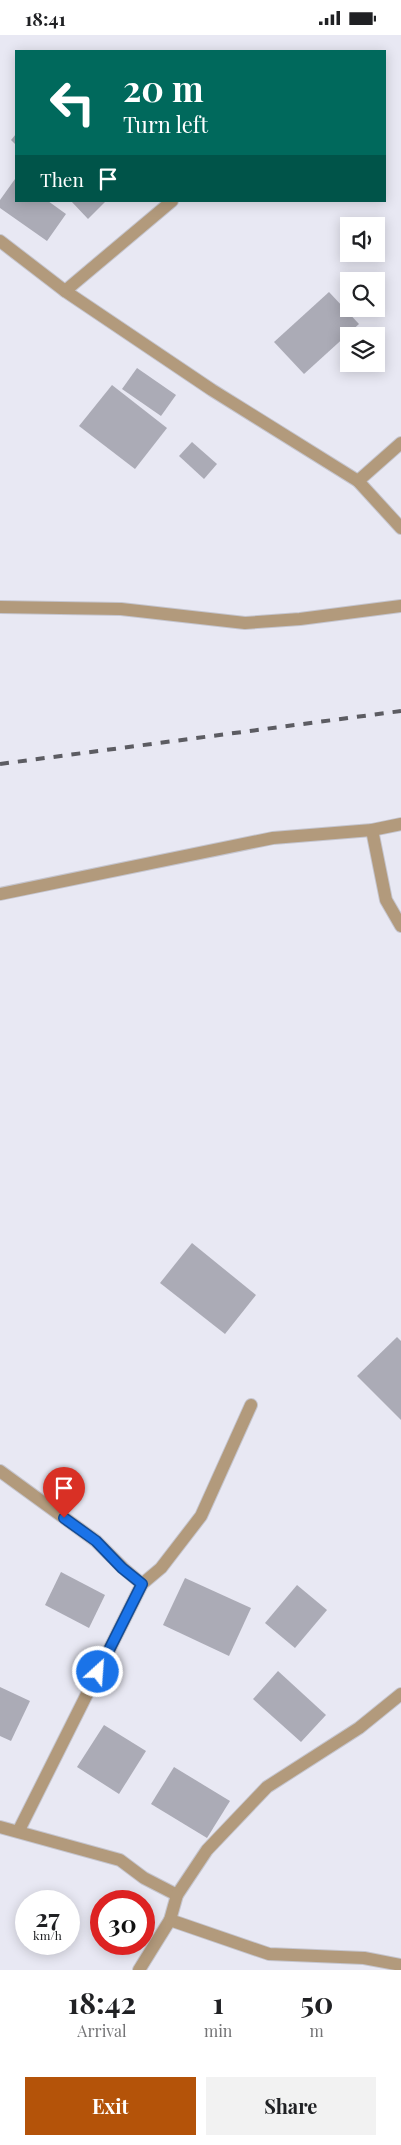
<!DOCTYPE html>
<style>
:root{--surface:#fff;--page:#f2f2f2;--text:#202124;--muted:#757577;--accent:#b45309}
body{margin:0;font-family:"Playfair Display",serif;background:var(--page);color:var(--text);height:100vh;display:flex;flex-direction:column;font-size:19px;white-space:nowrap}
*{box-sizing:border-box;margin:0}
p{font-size:16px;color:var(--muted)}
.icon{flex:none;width:28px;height:28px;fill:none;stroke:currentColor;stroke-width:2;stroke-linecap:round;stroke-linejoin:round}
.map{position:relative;height:1935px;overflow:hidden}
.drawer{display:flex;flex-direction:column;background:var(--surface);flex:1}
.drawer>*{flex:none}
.top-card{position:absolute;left:15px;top:15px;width:371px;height:152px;border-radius:0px;box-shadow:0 2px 12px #0003;background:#00695c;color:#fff;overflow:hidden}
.controls{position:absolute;left:340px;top:182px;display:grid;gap:10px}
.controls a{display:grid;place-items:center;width:45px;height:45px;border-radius:0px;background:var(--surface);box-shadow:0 2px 12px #0003;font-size:25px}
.speed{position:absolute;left:15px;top:1855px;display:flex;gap:10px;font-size:25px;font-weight:700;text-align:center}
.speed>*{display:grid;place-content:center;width:65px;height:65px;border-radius:50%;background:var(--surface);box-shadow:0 2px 12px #0003;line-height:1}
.speed small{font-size:12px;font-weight:400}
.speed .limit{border:8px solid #d22;background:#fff;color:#111}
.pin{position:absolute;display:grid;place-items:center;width:42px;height:42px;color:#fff;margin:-51px -21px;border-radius:50% 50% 50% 0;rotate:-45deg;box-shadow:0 0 5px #0007}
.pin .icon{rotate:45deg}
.me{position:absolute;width:55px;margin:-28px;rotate:26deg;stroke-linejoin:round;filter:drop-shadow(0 0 4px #0008)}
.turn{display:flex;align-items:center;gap:18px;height:105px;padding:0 25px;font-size:22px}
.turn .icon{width:65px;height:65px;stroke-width:2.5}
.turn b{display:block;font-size:35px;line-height:42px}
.then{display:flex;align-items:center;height:48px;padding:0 25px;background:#0003;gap:10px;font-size:19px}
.eta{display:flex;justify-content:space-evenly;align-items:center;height:85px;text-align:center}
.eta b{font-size:30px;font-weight:700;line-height:35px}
.cta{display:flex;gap:10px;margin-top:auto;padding:10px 25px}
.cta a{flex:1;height:58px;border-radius:0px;background:var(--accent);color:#fff;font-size:20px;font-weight:700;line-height:58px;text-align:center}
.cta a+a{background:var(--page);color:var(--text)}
.status{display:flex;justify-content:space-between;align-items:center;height:35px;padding:0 25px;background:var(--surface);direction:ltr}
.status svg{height:14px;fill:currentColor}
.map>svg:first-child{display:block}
.building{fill:#ababb6}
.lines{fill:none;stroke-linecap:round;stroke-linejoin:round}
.minor-casing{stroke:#c5c5ce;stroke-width:14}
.minor{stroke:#b29a7c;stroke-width:12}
.rail{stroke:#5c5c62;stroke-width:4;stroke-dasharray:9 9;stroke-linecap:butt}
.route-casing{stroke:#114b97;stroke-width:12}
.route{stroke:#1a73e8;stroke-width:9}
</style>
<div class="status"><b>18:41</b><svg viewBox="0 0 49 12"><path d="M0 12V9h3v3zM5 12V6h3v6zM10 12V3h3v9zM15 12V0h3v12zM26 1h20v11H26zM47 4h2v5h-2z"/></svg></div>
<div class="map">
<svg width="401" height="1935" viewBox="0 0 401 1935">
<rect width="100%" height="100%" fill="#e8e8f3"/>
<g class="building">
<polygon points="16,99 16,110 11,105"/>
<polygon points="15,144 16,166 48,166 66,179 47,206 0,173 0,165"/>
<polygon points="71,166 106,166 88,184"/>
<polygon points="329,257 359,289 304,339 274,307"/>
<polygon points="137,333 176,360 161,381 122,354"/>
<polygon points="112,350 167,393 135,434 79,391"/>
<polygon points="192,407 217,429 204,444 179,421"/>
<polygon points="192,1208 256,1260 225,1299 160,1248"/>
<polygon points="397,1302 401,1306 401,1385 357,1341"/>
<polygon points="61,1537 105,1560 89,1593 45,1570"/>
<polygon points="185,1543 251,1573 229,1621 163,1590"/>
<polygon points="297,1550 327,1575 295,1613 265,1588"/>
<polygon points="278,1636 326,1680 301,1707 253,1664"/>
<polygon points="0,1652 30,1666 11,1706 0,1701"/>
<polygon points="104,1690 146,1716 119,1759 77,1732"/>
<polygon points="174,1732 230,1766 207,1803 151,1769"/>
</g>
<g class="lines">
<defs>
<g id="minor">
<polyline points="0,206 65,256 212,355 358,446 401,493"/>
<polyline points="65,256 172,166"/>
<polyline points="358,446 401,408"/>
<polyline points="0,572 121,574 245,588 300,584 401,571"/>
<polyline points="372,795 386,865 401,891"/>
<polyline points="0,859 273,803 372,795 401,789"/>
<polyline points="0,1436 96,1506 123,1533 142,1549 19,1795"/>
<polyline points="142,1549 161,1533 201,1481 251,1370"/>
<polyline points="0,1792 120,1825 144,1843 177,1860"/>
<polyline points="170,1885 269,1919 364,1923 401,1930"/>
<polyline points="139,1935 170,1885 177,1860 207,1815 267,1752 359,1693 401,1659"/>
</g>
</defs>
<use href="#minor" class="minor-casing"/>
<use href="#minor" class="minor"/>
<polyline class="rail" points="0,729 401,676"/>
</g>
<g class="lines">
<defs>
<polyline id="route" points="64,1483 96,1506 122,1533 142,1549 98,1637"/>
</defs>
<use href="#route" class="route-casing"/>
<use href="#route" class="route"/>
</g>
</svg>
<div class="controls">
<a><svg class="icon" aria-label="sound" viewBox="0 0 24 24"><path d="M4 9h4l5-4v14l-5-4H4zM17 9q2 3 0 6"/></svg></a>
<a><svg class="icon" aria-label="search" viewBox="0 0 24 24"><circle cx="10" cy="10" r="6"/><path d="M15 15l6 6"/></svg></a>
<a><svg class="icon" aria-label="layers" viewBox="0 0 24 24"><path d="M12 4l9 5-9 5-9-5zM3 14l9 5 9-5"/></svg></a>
</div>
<div class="speed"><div>27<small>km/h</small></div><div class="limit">30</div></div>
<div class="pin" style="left:64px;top:1483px;background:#d93025"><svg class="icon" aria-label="arrive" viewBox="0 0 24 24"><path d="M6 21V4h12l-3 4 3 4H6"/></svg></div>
<svg class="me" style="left:98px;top:1637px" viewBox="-20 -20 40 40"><circle r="17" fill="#1a73e8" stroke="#fff" stroke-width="3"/><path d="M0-11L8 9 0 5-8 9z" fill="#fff"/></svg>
<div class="top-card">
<div class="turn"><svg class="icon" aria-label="left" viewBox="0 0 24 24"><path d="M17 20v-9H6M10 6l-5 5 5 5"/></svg><div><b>20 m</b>Turn left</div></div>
<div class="then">Then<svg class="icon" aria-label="arrive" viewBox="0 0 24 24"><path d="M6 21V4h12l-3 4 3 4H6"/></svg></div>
</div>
</div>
<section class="drawer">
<div class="eta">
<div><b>18:42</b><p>Arrival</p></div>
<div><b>1</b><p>min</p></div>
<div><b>50</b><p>m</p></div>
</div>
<div class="cta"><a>Exit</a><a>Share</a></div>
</section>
